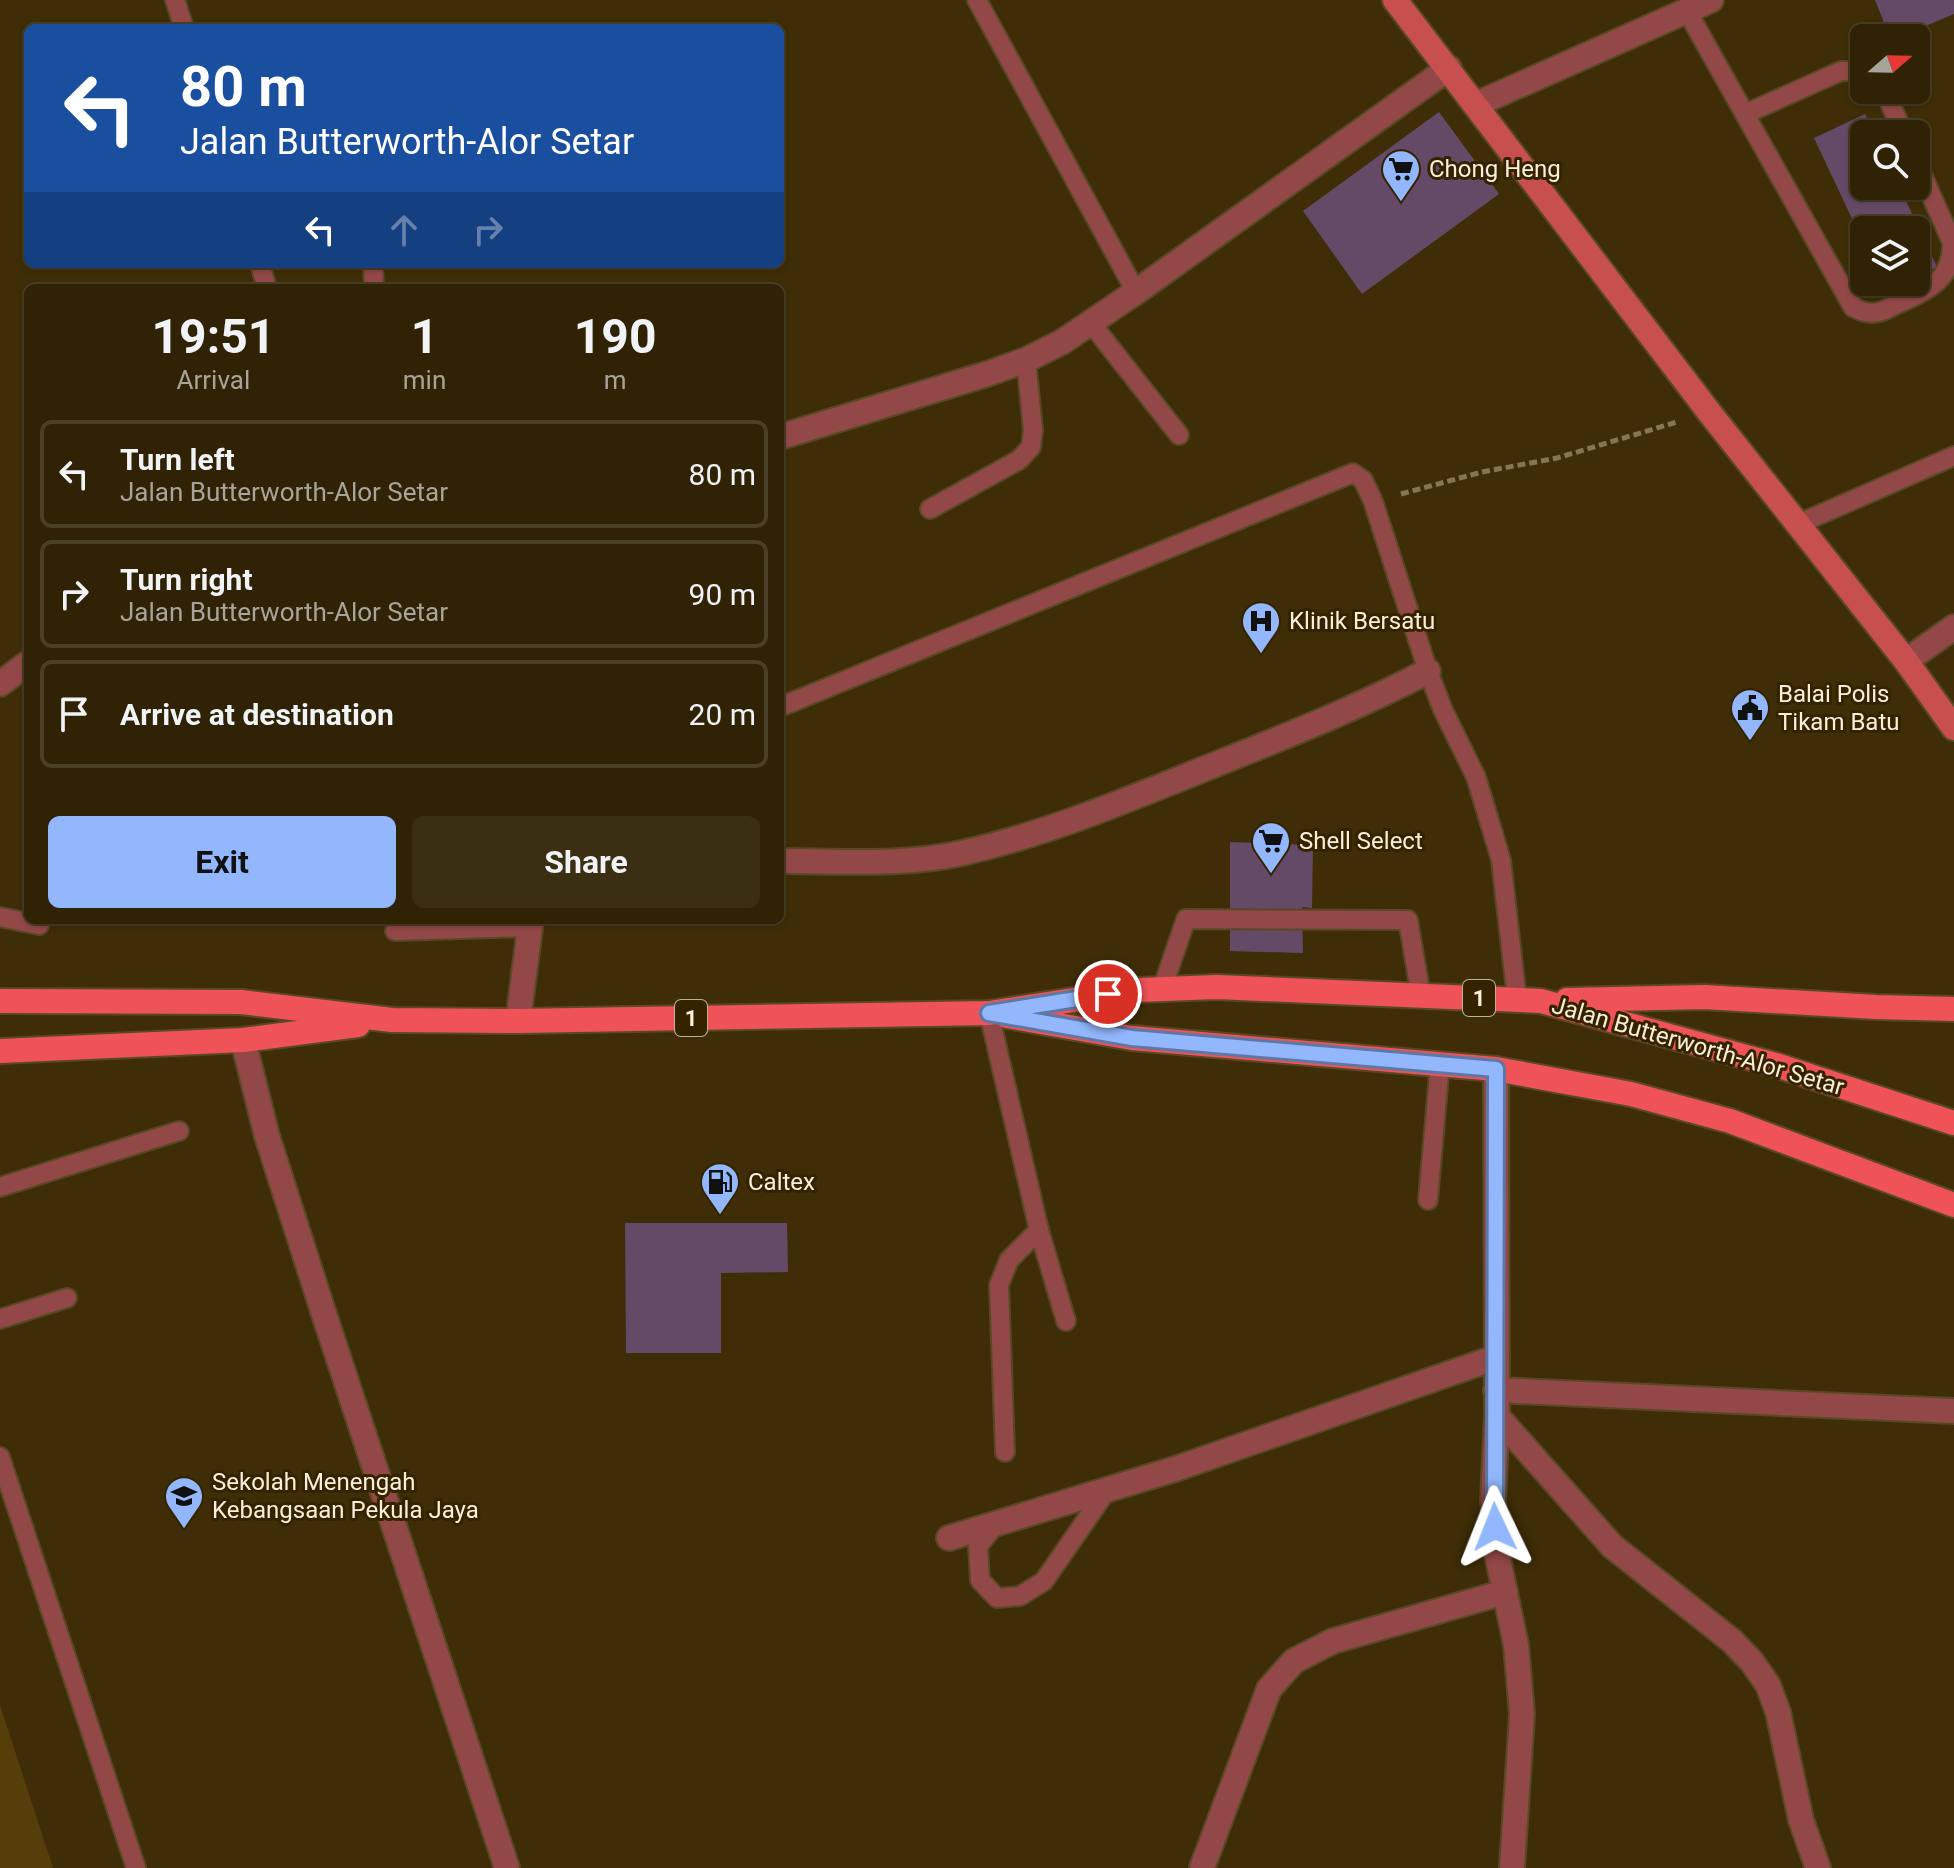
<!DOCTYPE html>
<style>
:root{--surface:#2f2205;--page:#3b2f13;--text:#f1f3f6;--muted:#a7a49a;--line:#4a3f27;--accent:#92b7fd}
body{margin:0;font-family:Roboto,sans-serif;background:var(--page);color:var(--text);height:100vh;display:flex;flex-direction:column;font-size:30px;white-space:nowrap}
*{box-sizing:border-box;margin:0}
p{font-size:26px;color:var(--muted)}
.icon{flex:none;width:44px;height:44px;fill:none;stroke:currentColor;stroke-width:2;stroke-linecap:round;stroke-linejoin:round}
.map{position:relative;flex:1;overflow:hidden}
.drawer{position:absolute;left:24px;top:284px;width:760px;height:640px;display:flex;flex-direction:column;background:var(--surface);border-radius:12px;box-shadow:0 2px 6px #0004,0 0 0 2px var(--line)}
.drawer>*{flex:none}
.hud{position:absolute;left:24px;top:24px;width:760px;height:244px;border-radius:12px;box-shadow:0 2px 6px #0004,0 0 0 2px var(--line);background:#1a4fa0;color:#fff;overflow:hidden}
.needle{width:52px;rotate:70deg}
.tools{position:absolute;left:1850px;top:24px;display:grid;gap:16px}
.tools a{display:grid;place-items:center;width:80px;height:80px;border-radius:12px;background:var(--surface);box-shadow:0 2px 6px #0004,0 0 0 2px var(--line);font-size:40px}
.pin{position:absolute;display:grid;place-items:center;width:68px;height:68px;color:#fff;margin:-34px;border:4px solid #fff;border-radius:50%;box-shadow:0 2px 8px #0007}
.me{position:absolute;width:88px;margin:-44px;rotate:358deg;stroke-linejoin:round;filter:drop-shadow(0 0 6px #0008)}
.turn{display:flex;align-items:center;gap:28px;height:168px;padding:0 24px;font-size:36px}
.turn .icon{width:104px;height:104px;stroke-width:2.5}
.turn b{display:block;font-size:56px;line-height:68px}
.lanes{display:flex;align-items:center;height:76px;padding:0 24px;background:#0003;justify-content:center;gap:40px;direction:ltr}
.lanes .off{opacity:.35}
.eta{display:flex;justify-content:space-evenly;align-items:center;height:136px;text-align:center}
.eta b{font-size:48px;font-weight:700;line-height:56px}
.action{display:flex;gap:16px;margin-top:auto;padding:16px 24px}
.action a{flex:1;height:92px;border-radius:12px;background:var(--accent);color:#111;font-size:32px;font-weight:700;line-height:92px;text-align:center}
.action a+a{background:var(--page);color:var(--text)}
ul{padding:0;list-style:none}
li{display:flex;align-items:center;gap:24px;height:108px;margin:0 16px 12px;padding:0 8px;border:4px solid var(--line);border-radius:12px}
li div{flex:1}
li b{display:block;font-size:30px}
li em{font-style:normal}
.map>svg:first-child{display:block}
.green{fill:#553e09}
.building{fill:#654a68}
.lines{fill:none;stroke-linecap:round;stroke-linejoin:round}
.service-casing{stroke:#594825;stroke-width:22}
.minor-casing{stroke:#594825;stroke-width:28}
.tertiary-casing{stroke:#594825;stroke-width:28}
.secondary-casing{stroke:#594825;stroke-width:28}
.primary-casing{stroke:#594825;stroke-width:28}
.path{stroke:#857656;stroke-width:5;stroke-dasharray:8 4;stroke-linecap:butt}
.service{stroke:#924846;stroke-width:18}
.minor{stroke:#924846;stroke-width:24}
.tertiary{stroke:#924846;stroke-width:24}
.secondary{stroke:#c74f50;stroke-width:24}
.primary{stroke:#ef5358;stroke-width:24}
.route-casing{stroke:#5f77a4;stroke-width:20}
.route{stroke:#92b7fd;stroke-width:14}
.labels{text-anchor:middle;stroke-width:6;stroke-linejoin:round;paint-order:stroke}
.shield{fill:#352300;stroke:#c0b299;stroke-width:2}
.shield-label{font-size:22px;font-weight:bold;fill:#fbefdb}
.poi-label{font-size:24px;fill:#fbefdb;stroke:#352300;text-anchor:start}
.street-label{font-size:24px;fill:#fbefdb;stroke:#352300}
</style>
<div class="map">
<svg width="1954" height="1868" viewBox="0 0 1954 1868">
<rect width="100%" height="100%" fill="#3f2d07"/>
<polygon class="green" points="0,1705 53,1868 0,1868"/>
<g class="building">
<polygon points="1875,0 1954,0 1954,14 1897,38 1893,27 1887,30"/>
<polygon points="1439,112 1499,194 1362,294 1303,211"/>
<polygon points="1865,114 1874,134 1864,134 1864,186 1899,186 1937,267 1916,277 1916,230 1864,230 1864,244 1814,138"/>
<polygon points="1230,842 1313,845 1312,908 1302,907 1303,953 1230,951"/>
<polygon points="625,1223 787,1223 788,1272 721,1273 721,1353 626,1353"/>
</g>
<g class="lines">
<defs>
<g id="service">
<polyline points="175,0 184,28"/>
<polyline points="977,0 1136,292"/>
<path d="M1687 11 1853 307C1864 313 1873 315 1885 310 1917 293 1954 286 1952 242L1916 161"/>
<polyline points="1884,90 1904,134"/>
<polyline points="1745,114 1841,71 1864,71"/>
<polyline points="260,264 267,288"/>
<polyline points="373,264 374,288"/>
<polyline points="1091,323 1179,435"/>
<polyline points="930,509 1019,460 1031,447 1033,430 1026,360"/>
<polyline points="1798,524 1954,456"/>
<polyline points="780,707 1353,473 1363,480 1373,501 1428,671 1443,710 1476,777 1501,860 1517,1000"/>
<polyline points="0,917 39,925"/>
<polyline points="395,931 529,927"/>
<polyline points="1162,989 1186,919 1408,920 1421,996"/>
<polyline points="989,1013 1039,1230 1066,1321"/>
<polyline points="0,1187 179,1131"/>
<polyline points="1428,1200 1440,1063"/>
<polyline points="0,1319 67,1298"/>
<polyline points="1005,1452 999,1285 1009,1260 1039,1230"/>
<polyline points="0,1457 136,1868"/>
<polyline points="996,1524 978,1546 980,1580 997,1598 1020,1596 1044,1581 1107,1490"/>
</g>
<g id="minor">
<polyline points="780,437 987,374 1026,360 1062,342 1136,292 1449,68"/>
<polyline points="1906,661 1954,627"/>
<polyline points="0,684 28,663"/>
<path d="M780 861C840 861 904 866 962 853 1043 835 1122 802 1199 771 1276 740 1354 710 1428 671"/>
<polyline points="518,1021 531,920"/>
<polyline points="243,1040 267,1136 322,1308 507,1868"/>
<polyline points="1496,1069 1497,1416 1493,1500 1497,1554 1516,1645 1522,1714 1512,1868"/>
<polyline points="1496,1390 1954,1411"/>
<polyline points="1497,1416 1612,1546 1732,1641 1752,1662 1768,1685 1778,1712 1801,1820 1818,1868"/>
<polyline points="949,1538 1175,1469 1497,1357"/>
<polyline points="1202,1868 1269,1689 1294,1661 1333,1641 1505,1592"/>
</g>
<polyline id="tertiary" points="1477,104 1711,0"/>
<polyline id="secondary" points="1395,0 1709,412 1906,661 1954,728"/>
<g id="primary">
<polyline points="1567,1000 1704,997 1876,1007 1954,1009"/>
<polyline points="0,1001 241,1002 392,1020 518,1021 989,1013 1138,990 1217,987 1541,1001 1776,1065 1954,1123"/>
<polyline points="1007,1016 1132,1038 1496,1069 1631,1094 1730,1121 1954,1205"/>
<polyline points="0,1051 243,1040 358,1025"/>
</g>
</defs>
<use href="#service" class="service-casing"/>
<use href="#minor" class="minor-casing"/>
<use href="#tertiary" class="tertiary-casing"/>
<use href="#secondary" class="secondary-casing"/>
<use href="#primary" class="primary-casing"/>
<polyline class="path" points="1401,494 1482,472 1557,458 1677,422"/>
<use href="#service" class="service"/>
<use href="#minor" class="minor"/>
<use href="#tertiary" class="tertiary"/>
<use href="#secondary" class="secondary"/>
<use href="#primary" class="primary"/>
</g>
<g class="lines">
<defs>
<polyline id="route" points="1108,994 989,1013 1132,1038 1496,1069 1495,1527"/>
</defs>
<use href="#route" class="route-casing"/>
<use href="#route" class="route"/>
</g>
<defs>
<symbol id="supermarket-pin" viewBox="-11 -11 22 30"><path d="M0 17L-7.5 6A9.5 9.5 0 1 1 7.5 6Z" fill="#92b7fd" stroke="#352300"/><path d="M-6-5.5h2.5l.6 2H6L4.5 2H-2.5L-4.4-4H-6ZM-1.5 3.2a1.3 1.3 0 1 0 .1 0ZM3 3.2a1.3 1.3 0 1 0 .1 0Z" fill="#111"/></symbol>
<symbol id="hospital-pin" viewBox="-11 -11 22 30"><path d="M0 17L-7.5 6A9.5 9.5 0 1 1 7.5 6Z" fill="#92b7fd" stroke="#352300"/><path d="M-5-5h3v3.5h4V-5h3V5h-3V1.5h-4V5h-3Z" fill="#111"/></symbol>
<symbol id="civic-pin" viewBox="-11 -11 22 30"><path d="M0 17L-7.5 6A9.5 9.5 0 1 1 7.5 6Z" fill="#92b7fd" stroke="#352300"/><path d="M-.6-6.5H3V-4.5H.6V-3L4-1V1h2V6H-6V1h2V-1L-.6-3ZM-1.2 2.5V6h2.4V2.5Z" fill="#111"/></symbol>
<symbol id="fuel-pin" viewBox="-11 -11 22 30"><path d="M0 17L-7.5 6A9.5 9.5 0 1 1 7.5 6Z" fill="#92b7fd" stroke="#352300"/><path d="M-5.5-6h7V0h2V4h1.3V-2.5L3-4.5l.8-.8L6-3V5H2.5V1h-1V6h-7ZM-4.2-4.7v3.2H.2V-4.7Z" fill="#111"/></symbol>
<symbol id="school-pin" viewBox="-11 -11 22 30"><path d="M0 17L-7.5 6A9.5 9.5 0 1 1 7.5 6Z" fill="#92b7fd" stroke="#352300"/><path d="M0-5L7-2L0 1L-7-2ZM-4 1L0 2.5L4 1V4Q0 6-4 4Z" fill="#111"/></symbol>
</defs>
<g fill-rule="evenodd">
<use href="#supermarket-pin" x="1379" y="147" width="44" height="60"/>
<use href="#hospital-pin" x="1239" y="599" width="44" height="60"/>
<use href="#civic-pin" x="1728" y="686" width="44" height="60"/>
<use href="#supermarket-pin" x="1249" y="819" width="44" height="60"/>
<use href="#fuel-pin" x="698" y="1160" width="44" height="60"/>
<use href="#school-pin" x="162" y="1474" width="44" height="60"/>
</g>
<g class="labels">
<g class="shield">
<rect x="1463" y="980" width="32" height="36" rx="6"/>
<rect x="675" y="1000" width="32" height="36" rx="6"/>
</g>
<g class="shield-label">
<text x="1479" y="1006">1</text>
<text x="691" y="1026">1</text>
</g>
<g class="poi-label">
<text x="1429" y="177">Chong Heng</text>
<text x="1289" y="629">Klinik Bersatu</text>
<text x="1778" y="702">Balai Polis<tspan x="1778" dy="28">Tikam Batu</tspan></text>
<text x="1299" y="849">Shell Select</text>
<text x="748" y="1190">Caltex</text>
<text x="212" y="1490">Sekolah Menengah<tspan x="212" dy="28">Kebangsaan Pekula Jaya</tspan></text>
</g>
<g class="street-label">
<text transform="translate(1698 1046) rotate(16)" y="8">Jalan Butterworth-Alor Setar</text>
</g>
</g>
</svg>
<div class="tools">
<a><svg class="needle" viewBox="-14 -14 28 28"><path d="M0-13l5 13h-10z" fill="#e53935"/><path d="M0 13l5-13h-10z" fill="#a7a49a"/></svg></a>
<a><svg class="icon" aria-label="search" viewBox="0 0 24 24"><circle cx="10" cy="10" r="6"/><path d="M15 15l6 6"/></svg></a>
<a><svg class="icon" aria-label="layers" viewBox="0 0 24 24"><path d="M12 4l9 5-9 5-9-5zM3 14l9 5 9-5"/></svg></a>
</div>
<div class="pin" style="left:1108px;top:994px;background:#d93025"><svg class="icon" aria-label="arrive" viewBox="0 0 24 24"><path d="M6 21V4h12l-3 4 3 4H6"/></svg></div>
<svg class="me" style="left:1495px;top:1527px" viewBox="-20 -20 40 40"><path d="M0-17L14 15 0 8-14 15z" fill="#92b7fd" stroke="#fff" stroke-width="4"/></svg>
<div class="hud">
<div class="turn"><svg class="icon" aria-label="left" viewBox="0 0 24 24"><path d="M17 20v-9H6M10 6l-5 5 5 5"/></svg><div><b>80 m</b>Jalan Butterworth-Alor Setar</div></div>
<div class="lanes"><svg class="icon" aria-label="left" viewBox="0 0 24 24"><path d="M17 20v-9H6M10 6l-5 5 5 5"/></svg><svg class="icon off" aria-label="ahead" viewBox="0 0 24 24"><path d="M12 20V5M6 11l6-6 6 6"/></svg><svg class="icon off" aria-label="right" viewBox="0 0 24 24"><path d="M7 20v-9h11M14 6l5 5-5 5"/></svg></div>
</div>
<section class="drawer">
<div class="eta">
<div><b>19:51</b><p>Arrival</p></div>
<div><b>1</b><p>min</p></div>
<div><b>190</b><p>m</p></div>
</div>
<ul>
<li><svg class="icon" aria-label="left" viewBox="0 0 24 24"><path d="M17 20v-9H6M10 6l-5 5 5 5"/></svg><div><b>Turn left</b><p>Jalan Butterworth-Alor Setar</p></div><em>80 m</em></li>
<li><svg class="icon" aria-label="right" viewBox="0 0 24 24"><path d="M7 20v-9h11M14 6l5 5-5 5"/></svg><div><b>Turn right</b><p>Jalan Butterworth-Alor Setar</p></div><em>90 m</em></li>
<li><svg class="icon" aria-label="arrive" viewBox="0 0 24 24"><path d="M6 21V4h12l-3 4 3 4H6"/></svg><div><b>Arrive at destination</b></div><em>20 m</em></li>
</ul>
<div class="action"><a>Exit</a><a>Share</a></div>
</section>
</div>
